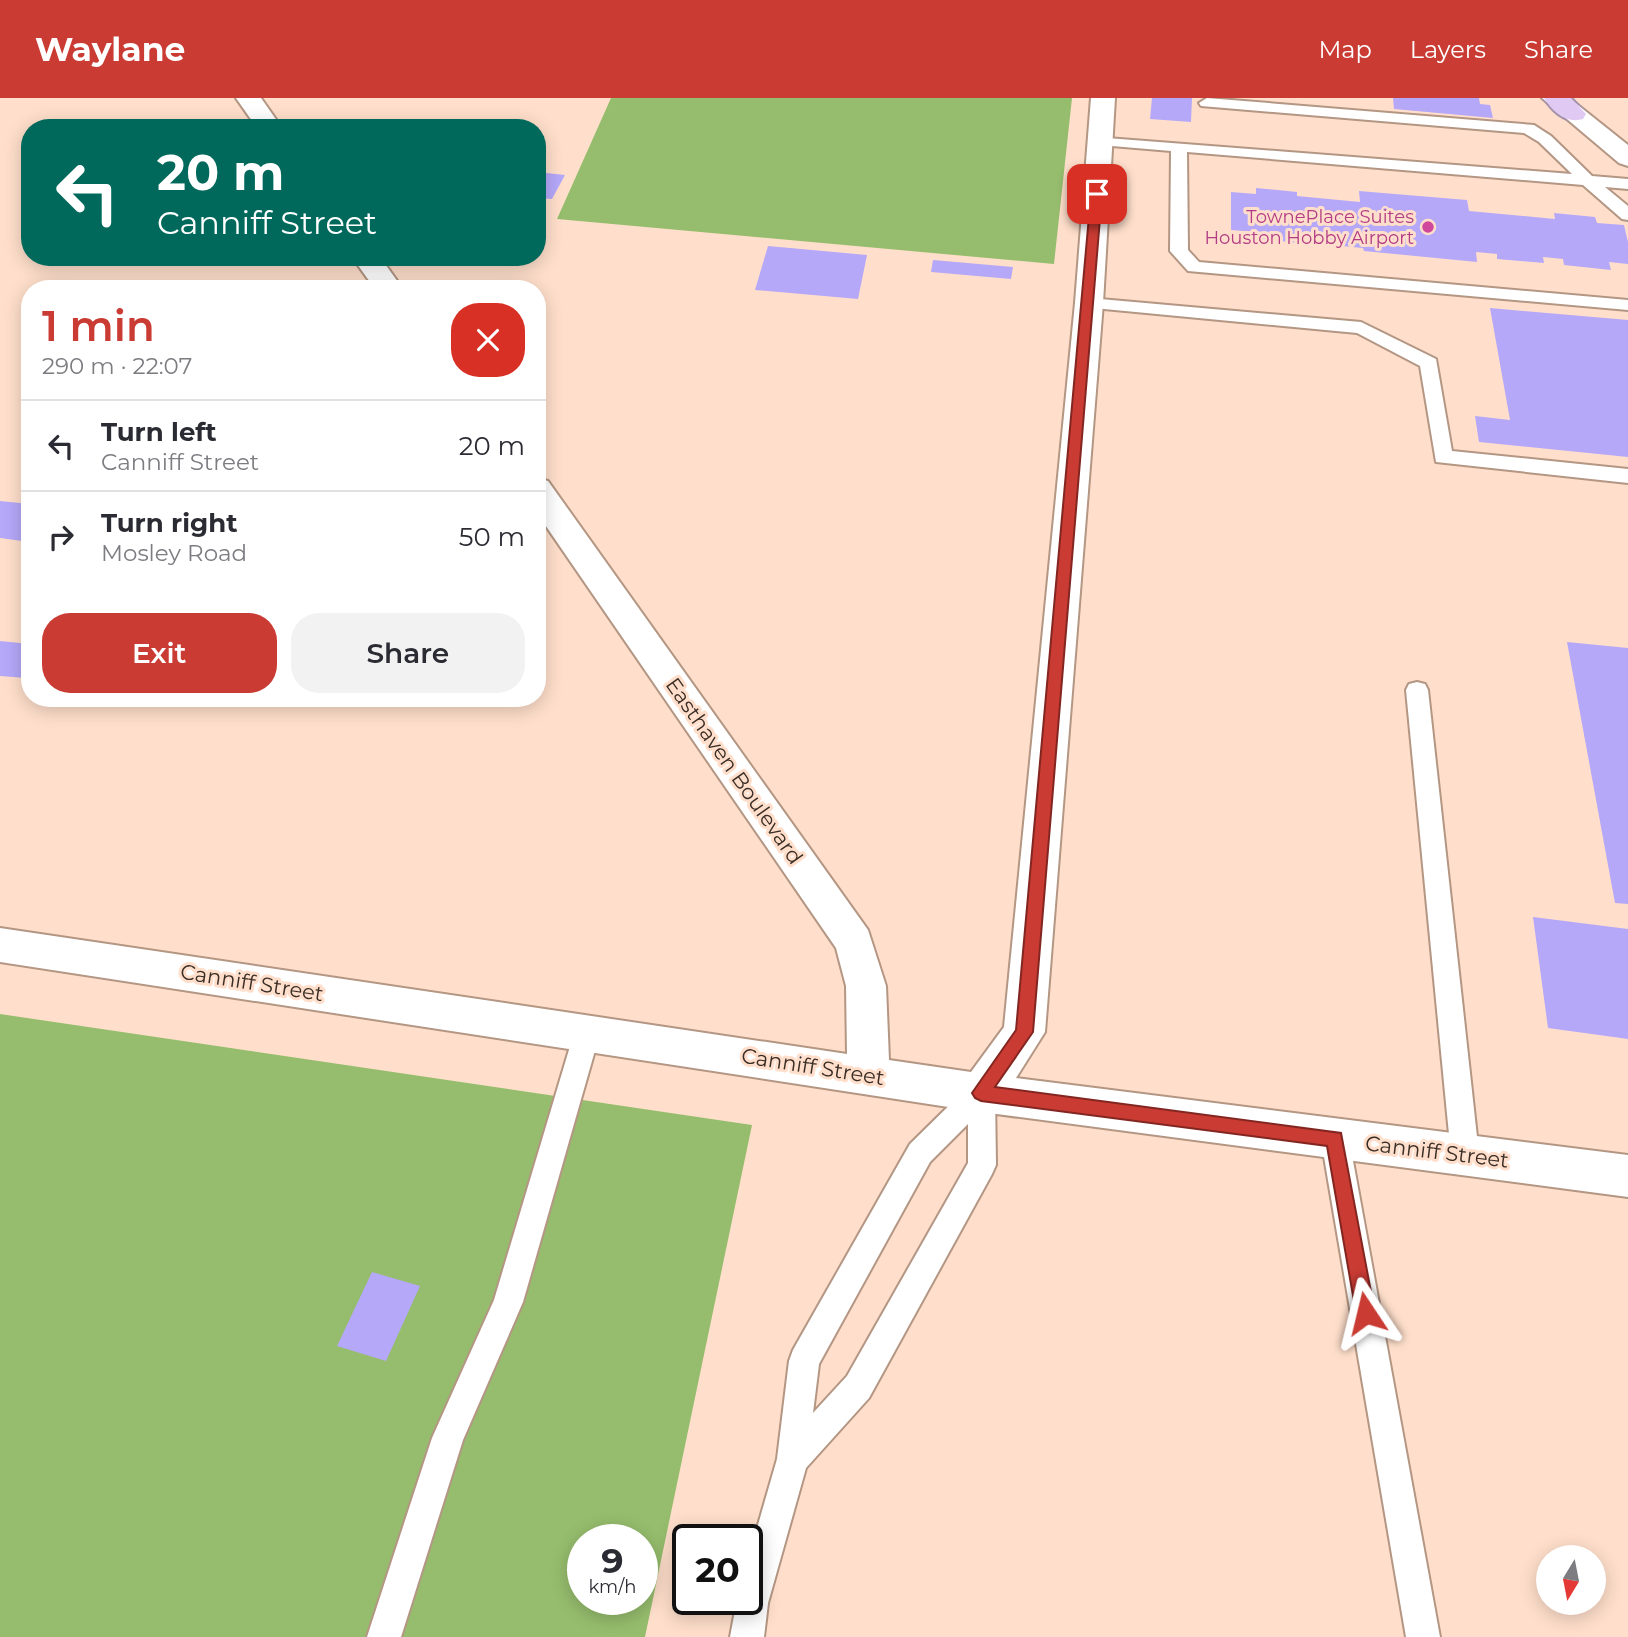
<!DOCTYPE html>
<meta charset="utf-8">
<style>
:root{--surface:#fff;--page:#f2f2f3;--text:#2b2b33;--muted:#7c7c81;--line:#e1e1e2;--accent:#c93b33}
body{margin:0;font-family:Montserrat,sans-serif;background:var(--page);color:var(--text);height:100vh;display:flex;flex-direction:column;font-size:26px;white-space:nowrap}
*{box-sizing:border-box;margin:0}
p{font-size:23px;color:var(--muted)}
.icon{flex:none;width:38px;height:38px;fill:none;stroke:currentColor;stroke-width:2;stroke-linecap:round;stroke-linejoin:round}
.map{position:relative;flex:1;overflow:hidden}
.drawer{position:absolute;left:21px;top:182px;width:525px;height:427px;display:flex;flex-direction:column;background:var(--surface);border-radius:28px;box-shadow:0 4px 18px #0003}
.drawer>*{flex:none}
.guide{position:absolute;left:21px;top:21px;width:525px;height:147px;border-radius:28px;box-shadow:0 4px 18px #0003;background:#00695c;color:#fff;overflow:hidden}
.needle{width:46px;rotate:190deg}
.tools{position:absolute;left:1536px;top:1447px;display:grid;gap:14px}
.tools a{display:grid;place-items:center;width:70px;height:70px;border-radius:50%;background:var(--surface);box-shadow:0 4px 18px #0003;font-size:35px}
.speed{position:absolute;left:567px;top:1426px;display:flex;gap:14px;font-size:35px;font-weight:700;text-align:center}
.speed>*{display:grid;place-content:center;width:91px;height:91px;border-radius:50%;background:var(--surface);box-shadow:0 4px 18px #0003;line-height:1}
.speed small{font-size:18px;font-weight:400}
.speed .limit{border:4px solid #111;border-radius:10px;background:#fff;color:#111}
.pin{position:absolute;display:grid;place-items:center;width:60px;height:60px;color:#fff;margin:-30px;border-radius:14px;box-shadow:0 4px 10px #0006}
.me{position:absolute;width:77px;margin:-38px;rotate:350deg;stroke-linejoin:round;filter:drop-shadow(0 0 5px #0008)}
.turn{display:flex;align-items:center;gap:24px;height:147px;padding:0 21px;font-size:32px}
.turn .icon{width:91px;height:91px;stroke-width:2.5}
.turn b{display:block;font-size:49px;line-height:60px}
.round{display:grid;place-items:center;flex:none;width:74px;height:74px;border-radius:28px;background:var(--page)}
.summary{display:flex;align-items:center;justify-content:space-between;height:119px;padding:0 21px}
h1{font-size:42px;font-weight:600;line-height:52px;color:var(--accent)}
.primary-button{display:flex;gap:14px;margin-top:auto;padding:14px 21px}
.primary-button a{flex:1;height:80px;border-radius:28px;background:var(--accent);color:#fff;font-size:28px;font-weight:600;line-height:80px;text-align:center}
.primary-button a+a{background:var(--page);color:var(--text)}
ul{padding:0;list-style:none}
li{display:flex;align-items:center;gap:21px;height:91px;padding:0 21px;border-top:2px solid var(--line)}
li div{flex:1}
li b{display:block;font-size:26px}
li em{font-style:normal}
header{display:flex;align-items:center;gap:42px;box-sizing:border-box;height:98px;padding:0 35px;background:var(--accent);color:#fff}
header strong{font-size:33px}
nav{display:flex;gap:38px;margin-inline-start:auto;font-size:24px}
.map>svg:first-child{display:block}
.forest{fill:#96bd6d;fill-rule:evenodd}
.building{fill:#b5a8f9}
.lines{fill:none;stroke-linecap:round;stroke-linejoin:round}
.lane-casing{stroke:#b39683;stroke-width:4}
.street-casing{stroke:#b39683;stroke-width:4}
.secondary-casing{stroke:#b39683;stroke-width:4}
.highway-casing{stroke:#a693ab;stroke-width:4}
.lane{fill:#fff;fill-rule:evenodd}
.street{fill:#fff;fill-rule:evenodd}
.secondary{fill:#fff;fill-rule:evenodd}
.highway{fill:#e0caf3;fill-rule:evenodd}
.route{fill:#c93b33;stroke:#832621;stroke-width:2}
.hotel-dot{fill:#d1479c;stroke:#ffdfcb;stroke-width:2.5}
.labels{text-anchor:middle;stroke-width:6;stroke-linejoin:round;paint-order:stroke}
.far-hotel-label{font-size:18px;fill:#b23c85;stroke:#ffdfcb;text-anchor:end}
.street-label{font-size:21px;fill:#392d25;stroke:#ffdfcb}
</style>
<header>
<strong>Waylane</strong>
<nav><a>Map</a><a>Layers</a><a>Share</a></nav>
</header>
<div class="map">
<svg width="1628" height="1539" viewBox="0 0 1628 1539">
<rect width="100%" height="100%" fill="#ffdfcb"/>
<g class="forest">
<polygon points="611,0 1072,0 1054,166 557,121"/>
<path d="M0 916 752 1027 645 1539H0ZM583 1442H642V1502H583Z"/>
</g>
<g class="building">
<polygon points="1152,0 1192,0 1191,24 1150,21"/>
<polygon points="1393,0 1479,0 1480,6 1490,7 1493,20 1394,11"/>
<polygon points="537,74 565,77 552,101 537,100"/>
<polygon points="1256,90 1297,94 1297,98 1360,104 1359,93 1467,102 1469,113 1555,121 1554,115 1595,119 1597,125 1624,127 1628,144 1628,166 1609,164 1611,172 1564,167 1563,161 1543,159 1544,165 1497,161 1497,156 1476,154 1477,164 1364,153 1363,150 1320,146 1320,140 1300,139 1300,145 1257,141 1256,134 1231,132 1231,94 1256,96"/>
<polygon points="768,148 867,157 858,201 755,192"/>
<polygon points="933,162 1013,169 1011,181 931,174"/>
<polygon points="1490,210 1628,222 1628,359 1479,344 1475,318 1510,322"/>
<polygon points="0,403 30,406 30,444 0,440"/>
<polygon points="0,543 30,546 30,574 26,580 0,578"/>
<polygon points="1567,544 1628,550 1628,806 1615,805"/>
<polygon points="1533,819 1628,831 1628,941 1548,930"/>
<polygon points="372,1174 420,1188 386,1263 337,1248"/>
</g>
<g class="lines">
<defs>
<g id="lane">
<polygon points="1207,0 1534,27 1551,38 1592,78 1628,81 1628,91 1605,89 1628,108 1628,122 1622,121 1583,87 1187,54 1188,152 1199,164 1628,202 1628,212 1188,173 1170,153 1171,53 1100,47 1092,42 1094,39 1572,76 1539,44 1524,35 1201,8 1199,5"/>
<polygon points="1089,200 1361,224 1436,261 1452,353 1628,371 1628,385 1436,364 1420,268 1357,235 1083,209 1080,205"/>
<polygon points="1417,584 1425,586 1428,592 1479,1057 1475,1066 1465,1070 1455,1066 1451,1057 1406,592 1409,586"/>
<polygon points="587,923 596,927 600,935 523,1204 463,1342 401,1539 367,1539 432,1340 494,1202 574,935 578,927"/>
<path d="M981 983 991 986 995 995 996 1067 992 1076 869 1300 806 1370 768 1505 764 1539H730L737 1502H747V1465L777 1361 789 1263 793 1252 910 1046 971 986ZM968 1026V1065L847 1278 813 1315 819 1266 930 1064Z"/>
<polygon points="1335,1028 1345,1032 1349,1041 1440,1539 1406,1539 1321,1041 1325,1032"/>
</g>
<g id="street">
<polygon points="236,0 261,0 282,30 257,30"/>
<polygon points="1091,0 1115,0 1103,205 1045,934 1016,980 1628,1057 1628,1099 981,1014 0,864 0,830 847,956 846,888 836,850 537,415 537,380 548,383 868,832 886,888 889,962 971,974 1004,929 1075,205"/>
<polygon points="352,159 380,159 403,191 375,191"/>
</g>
<polygon id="secondary" points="1542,0 1569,0 1628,47 1628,68 1619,65"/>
<path id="highway" d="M1544 0H1571L1586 16 1583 21C1566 26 1553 14 1544 0Z"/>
</defs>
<use href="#lane" class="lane-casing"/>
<use href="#street" class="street-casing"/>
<use href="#secondary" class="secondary-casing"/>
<use href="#highway" class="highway-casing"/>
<use href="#lane" class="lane"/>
<use href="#street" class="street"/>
<use href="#secondary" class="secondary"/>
<use href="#highway" class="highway"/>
</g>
<polygon class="route" points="1097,93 1102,96 1033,934 995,989 1341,1035 1375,1215 1372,1222 1366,1225 1359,1222 1356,1215 1327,1048 981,1003 975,1000 972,995 1016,932 1091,96"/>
<circle class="hotel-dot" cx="1428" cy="129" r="7"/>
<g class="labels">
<g class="far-hotel-label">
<text x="1414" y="125">TownePlace Suites<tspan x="1414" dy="21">Houston Hobby Airport</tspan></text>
</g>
<g class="street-label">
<text transform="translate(734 673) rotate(55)" y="7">Easthaven Boulevard</text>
<text transform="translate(252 885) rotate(9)" y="7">Canniff Street</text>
<text transform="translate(813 969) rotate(9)" y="7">Canniff Street</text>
<text transform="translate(1437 1054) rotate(7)" y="7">Canniff Street</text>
</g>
</g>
</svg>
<div class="tools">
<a><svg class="needle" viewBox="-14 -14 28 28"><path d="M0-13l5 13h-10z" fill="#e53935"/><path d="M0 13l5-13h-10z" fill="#7c7c81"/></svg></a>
</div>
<div class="speed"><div>9<small>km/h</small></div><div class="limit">20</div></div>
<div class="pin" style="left:1097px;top:96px;background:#d93025"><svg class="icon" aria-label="arrive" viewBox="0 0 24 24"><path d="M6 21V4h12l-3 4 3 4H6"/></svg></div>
<svg class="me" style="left:1366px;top:1215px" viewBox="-20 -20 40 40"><path d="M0-17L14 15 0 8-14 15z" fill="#c93b33" stroke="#fff" stroke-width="4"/></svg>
<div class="guide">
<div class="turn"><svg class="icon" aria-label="left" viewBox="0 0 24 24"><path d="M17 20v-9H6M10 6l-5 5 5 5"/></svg><div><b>20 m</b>Canniff Street</div></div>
</div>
<section class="drawer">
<div class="summary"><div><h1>1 min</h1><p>290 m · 22:07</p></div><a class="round" style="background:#d93025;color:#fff"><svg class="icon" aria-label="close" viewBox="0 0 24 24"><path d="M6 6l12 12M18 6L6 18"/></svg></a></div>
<ul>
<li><svg class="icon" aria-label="left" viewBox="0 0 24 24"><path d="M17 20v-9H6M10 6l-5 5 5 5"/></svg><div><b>Turn left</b><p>Canniff Street</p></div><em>20 m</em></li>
<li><svg class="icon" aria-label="right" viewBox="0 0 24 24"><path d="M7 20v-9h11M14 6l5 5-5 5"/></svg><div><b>Turn right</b><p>Mosley Road</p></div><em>50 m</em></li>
</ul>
<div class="primary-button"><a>Exit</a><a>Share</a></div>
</section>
</div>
